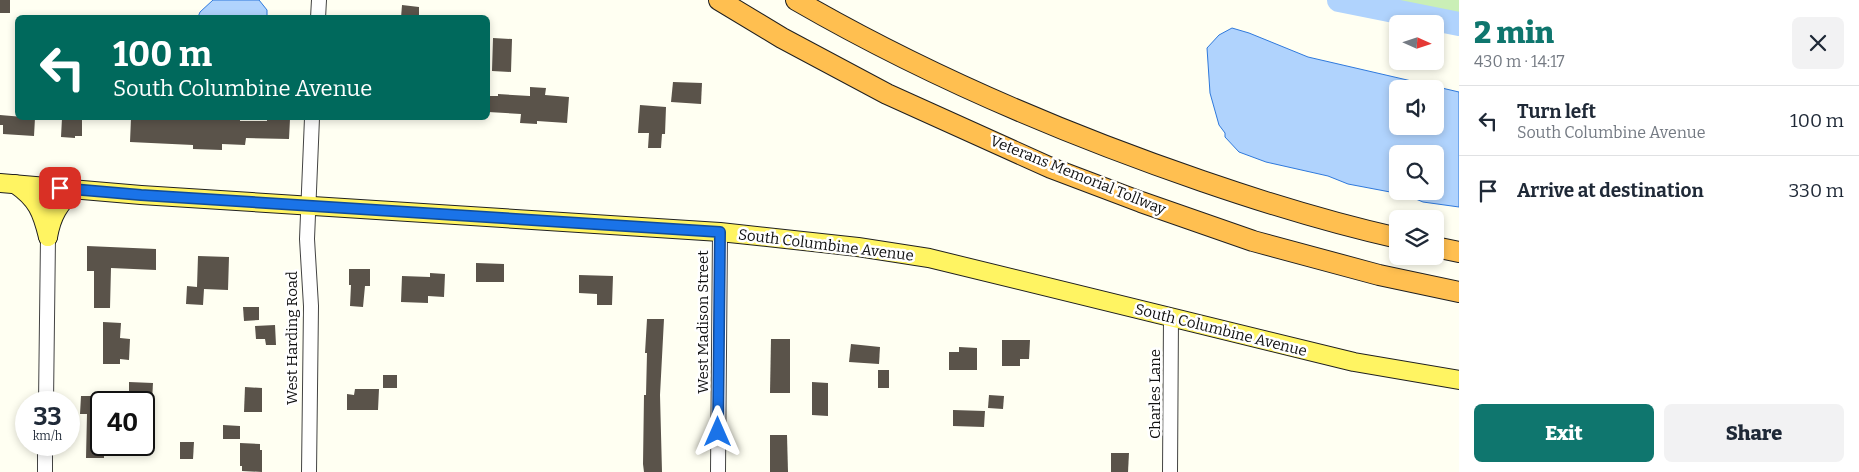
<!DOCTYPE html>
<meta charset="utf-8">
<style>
:root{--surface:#fff;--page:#f2f2f3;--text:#1f2937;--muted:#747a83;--line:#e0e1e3;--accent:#0f766e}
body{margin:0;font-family:Bitter,serif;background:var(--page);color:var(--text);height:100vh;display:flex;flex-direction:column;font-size:19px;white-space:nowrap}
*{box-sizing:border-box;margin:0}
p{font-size:16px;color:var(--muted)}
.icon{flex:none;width:28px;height:28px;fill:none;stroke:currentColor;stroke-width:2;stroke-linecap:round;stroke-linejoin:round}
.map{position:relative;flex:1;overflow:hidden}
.side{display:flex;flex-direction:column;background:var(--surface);width:400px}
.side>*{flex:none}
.banner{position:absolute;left:15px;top:15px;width:475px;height:105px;border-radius:8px;box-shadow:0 2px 8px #0003;background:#00695c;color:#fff;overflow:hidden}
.needle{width:32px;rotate:93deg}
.buttons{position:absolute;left:1389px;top:15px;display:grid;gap:10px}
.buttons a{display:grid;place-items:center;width:55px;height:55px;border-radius:8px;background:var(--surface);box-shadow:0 2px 8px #0003;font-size:25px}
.speed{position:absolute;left:15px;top:391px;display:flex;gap:10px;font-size:25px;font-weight:700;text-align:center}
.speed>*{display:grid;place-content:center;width:65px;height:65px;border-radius:50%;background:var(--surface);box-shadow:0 2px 8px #0003;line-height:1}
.speed small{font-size:12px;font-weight:400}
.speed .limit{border:2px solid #111;border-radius:8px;background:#fff;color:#111}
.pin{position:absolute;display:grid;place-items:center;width:42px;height:42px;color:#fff;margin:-21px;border-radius:10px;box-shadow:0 2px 8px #0006}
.me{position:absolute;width:55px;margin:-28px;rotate:0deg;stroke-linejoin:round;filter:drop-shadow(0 0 4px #0008)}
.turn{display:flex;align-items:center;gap:18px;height:105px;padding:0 15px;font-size:22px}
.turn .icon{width:65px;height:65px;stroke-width:2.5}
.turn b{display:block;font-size:35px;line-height:42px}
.round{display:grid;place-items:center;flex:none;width:52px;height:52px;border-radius:8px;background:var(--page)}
.headline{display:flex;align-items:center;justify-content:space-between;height:85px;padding:0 15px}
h1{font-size:30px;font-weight:800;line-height:38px;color:var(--accent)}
.button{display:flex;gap:10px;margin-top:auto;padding:10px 15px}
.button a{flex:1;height:58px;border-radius:8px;background:var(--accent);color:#fff;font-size:20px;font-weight:800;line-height:58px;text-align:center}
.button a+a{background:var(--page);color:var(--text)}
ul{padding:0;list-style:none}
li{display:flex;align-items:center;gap:15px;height:70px;padding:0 15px;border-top:1px solid var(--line)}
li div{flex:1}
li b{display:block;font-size:19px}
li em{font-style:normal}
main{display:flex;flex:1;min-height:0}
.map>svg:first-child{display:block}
.green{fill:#caefb6}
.water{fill:#b0d3fd;stroke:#2f79dc;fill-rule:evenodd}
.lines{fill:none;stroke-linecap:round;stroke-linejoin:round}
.river{stroke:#b0d3fd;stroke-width:24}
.building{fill:#5a534a}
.minor-casing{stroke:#434343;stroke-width:16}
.major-casing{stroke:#212121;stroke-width:20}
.highway-casing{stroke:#212121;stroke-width:22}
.minor{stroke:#fff;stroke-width:14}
.major{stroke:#fff462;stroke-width:18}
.highway{stroke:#ffbf50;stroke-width:20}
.route-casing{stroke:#114b97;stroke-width:12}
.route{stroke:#1a73e8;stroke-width:9}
.labels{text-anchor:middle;stroke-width:5;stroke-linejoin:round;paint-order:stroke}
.street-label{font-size:15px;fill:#101010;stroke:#fff}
</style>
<main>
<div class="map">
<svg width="1459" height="472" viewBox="0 0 1459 472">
<rect width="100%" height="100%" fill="#fffff2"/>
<polygon class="green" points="1365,0 1459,0 1459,14 1411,10"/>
<g class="water">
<polygon points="213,0 259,0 267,10 267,17 198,17 200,12"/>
<path d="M1232 28 1249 33 1308 57 1459 92V207L1423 202 1406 195 1348 184 1328 176 1266 162 1239 152 1225 137V133L1219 125 1210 93 1207 48 1219 35ZM1398 89H1435V126H1398ZM1398 154H1435V191H1398Z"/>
</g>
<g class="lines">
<polyline class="river" points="1339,0 1459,24"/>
</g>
<g class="building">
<rect x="0" y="0" width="10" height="13"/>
<polygon points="402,5 419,7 419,18 401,18"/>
<polygon points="493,38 512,39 511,72 492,71"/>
<polygon points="673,82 702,83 701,104 671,102"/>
<polygon points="530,87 546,88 545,95 569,97 567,123 537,121 537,124 520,123 521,114 488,112 488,96 498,96 498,94 530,96"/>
<polygon points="640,105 666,107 665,134 662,134 661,148 648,148 649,133 638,133"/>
<polygon points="0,115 35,118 34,136 3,134 3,125 0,125"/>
<polygon points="62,118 82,118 82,136 75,136 75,138 61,137"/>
<polygon points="131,118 209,118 240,119 240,121 267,121 267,118 290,119 289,139 246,138 245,145 222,144 222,150 193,149 193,145 130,142"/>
<polygon points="87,246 156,249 156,270 111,268 110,308 94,308 94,271 87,271"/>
<polygon points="198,256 229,257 228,290 204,289 203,305 186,304 187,286 197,287"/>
<polygon points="476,263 504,264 504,282 476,282"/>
<polygon points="349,269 370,269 370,286 365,286 363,307 350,306 351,285 349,285"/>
<polygon points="430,273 445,274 444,297 428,296 428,303 401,302 402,276 430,277"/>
<polygon points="579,275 613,276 612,305 597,305 597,294 579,293"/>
<polygon points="243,307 259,307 259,320 244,321"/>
<polygon points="647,319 664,319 660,395 662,472 644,472 643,464 644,395 646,395 647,353 645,353"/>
<polygon points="103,322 121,323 120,338 130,339 129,360 120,359 120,364 103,364"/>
<polygon points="275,325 276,345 266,345 265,339 256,339 255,326"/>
<polygon points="771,339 790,339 790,393 770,393"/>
<polygon points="1002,340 1030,340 1029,359 1020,359 1020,366 1002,366"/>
<polygon points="851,344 880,347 879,364 849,362"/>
<polygon points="959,347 977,348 977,370 949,370 949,352 959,352"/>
<rect x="878" y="370" width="11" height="18"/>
<rect x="383" y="375" width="14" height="13"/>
<polygon points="129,382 153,383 152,401 129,400"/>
<polygon points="812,382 828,383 828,416 812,415"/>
<polygon points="245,387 262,388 262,412 244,412"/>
<polygon points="355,389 379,389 378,410 347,410 347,394 354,395"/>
<polygon points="989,395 1004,396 1003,409 988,408"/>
<polygon points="81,396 101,396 101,445 104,445 104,458 86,458 87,414 80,414"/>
<polygon points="953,410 985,411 984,427 953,426"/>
<polygon points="223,425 240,426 240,439 223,439"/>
<polygon points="770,435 787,435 788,472 770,472"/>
<polygon points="180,442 194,442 193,459 180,459"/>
<polygon points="240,443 260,444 260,450 262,450 262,472 242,471 242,466 240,466"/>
<polygon points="1111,453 1129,453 1128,472 1111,472"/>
</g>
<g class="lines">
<defs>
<g id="minor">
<polyline points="318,18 319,0"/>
<polyline points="46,402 48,237"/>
<polyline points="45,472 45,445"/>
<polyline points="309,472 311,306 307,239 312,118"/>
<polyline points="718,472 720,232"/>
<polyline points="1170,472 1171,317"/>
</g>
<g id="major">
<polyline points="0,183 141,195 720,232 858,247 929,258 1354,362 1459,380"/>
<path d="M15 184C37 199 42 212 48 237"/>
<path d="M48 237C52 214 59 205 74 189"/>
</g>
<g id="highway">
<polyline points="719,0 782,38 887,94 1051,168 1141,202 1253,241 1379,275 1459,292"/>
<path d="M796 0C924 74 1062 133 1202 181 1266 203 1331 223 1398 238"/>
<polyline points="1435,247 1459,252"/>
</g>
</defs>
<use href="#minor" class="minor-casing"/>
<use href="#major" class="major-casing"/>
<use href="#highway" class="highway-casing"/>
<use href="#minor" class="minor"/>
<use href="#major" class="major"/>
<use href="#highway" class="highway"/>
</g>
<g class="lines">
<defs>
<polyline id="route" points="60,188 141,195 720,232 718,432"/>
</defs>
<use href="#route" class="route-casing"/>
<use href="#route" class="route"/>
</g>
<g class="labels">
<g class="street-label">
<text transform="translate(1078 175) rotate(22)" y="5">Veterans Memorial Tollway</text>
<text transform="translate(826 245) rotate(7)" y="5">South Columbine Avenue</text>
<text transform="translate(703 322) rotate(-90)" y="5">West Madison Street</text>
<text transform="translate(1221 330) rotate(14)" y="5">South Columbine Avenue</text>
<text transform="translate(292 338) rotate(-90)" y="5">West Harding Road</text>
<text transform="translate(1155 394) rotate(-90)" y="5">Charles Lane</text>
</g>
</g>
</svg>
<div class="buttons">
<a><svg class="needle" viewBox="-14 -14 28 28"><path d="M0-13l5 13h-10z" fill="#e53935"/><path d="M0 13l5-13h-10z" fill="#747a83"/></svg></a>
<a><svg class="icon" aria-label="sound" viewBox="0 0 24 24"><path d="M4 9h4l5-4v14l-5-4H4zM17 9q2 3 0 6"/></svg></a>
<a><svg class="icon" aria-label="search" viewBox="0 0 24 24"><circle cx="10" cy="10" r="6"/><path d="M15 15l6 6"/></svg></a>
<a><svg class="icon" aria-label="layers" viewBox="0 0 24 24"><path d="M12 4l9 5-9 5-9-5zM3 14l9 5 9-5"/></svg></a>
</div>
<div class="speed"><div>33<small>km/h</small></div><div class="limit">40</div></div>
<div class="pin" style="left:60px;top:188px;background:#d93025"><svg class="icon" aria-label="arrive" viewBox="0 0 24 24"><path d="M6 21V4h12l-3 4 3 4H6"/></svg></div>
<svg class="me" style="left:718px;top:432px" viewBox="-20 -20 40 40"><path d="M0-17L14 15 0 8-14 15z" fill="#1a73e8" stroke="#fff" stroke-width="4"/></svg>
<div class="banner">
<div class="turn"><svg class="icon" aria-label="left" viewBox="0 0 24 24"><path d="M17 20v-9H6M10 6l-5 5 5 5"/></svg><div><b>100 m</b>South Columbine Avenue</div></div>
</div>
</div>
<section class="side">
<div class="headline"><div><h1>2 min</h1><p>430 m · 14:17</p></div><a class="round"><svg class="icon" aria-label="close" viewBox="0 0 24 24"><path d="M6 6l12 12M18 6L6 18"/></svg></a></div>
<ul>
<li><svg class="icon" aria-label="left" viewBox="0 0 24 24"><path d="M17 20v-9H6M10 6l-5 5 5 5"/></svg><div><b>Turn left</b><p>South Columbine Avenue</p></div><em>100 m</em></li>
<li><svg class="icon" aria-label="arrive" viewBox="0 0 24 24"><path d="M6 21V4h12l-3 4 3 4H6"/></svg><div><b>Arrive at destination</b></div><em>330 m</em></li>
</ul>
<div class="button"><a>Exit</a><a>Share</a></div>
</section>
</main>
